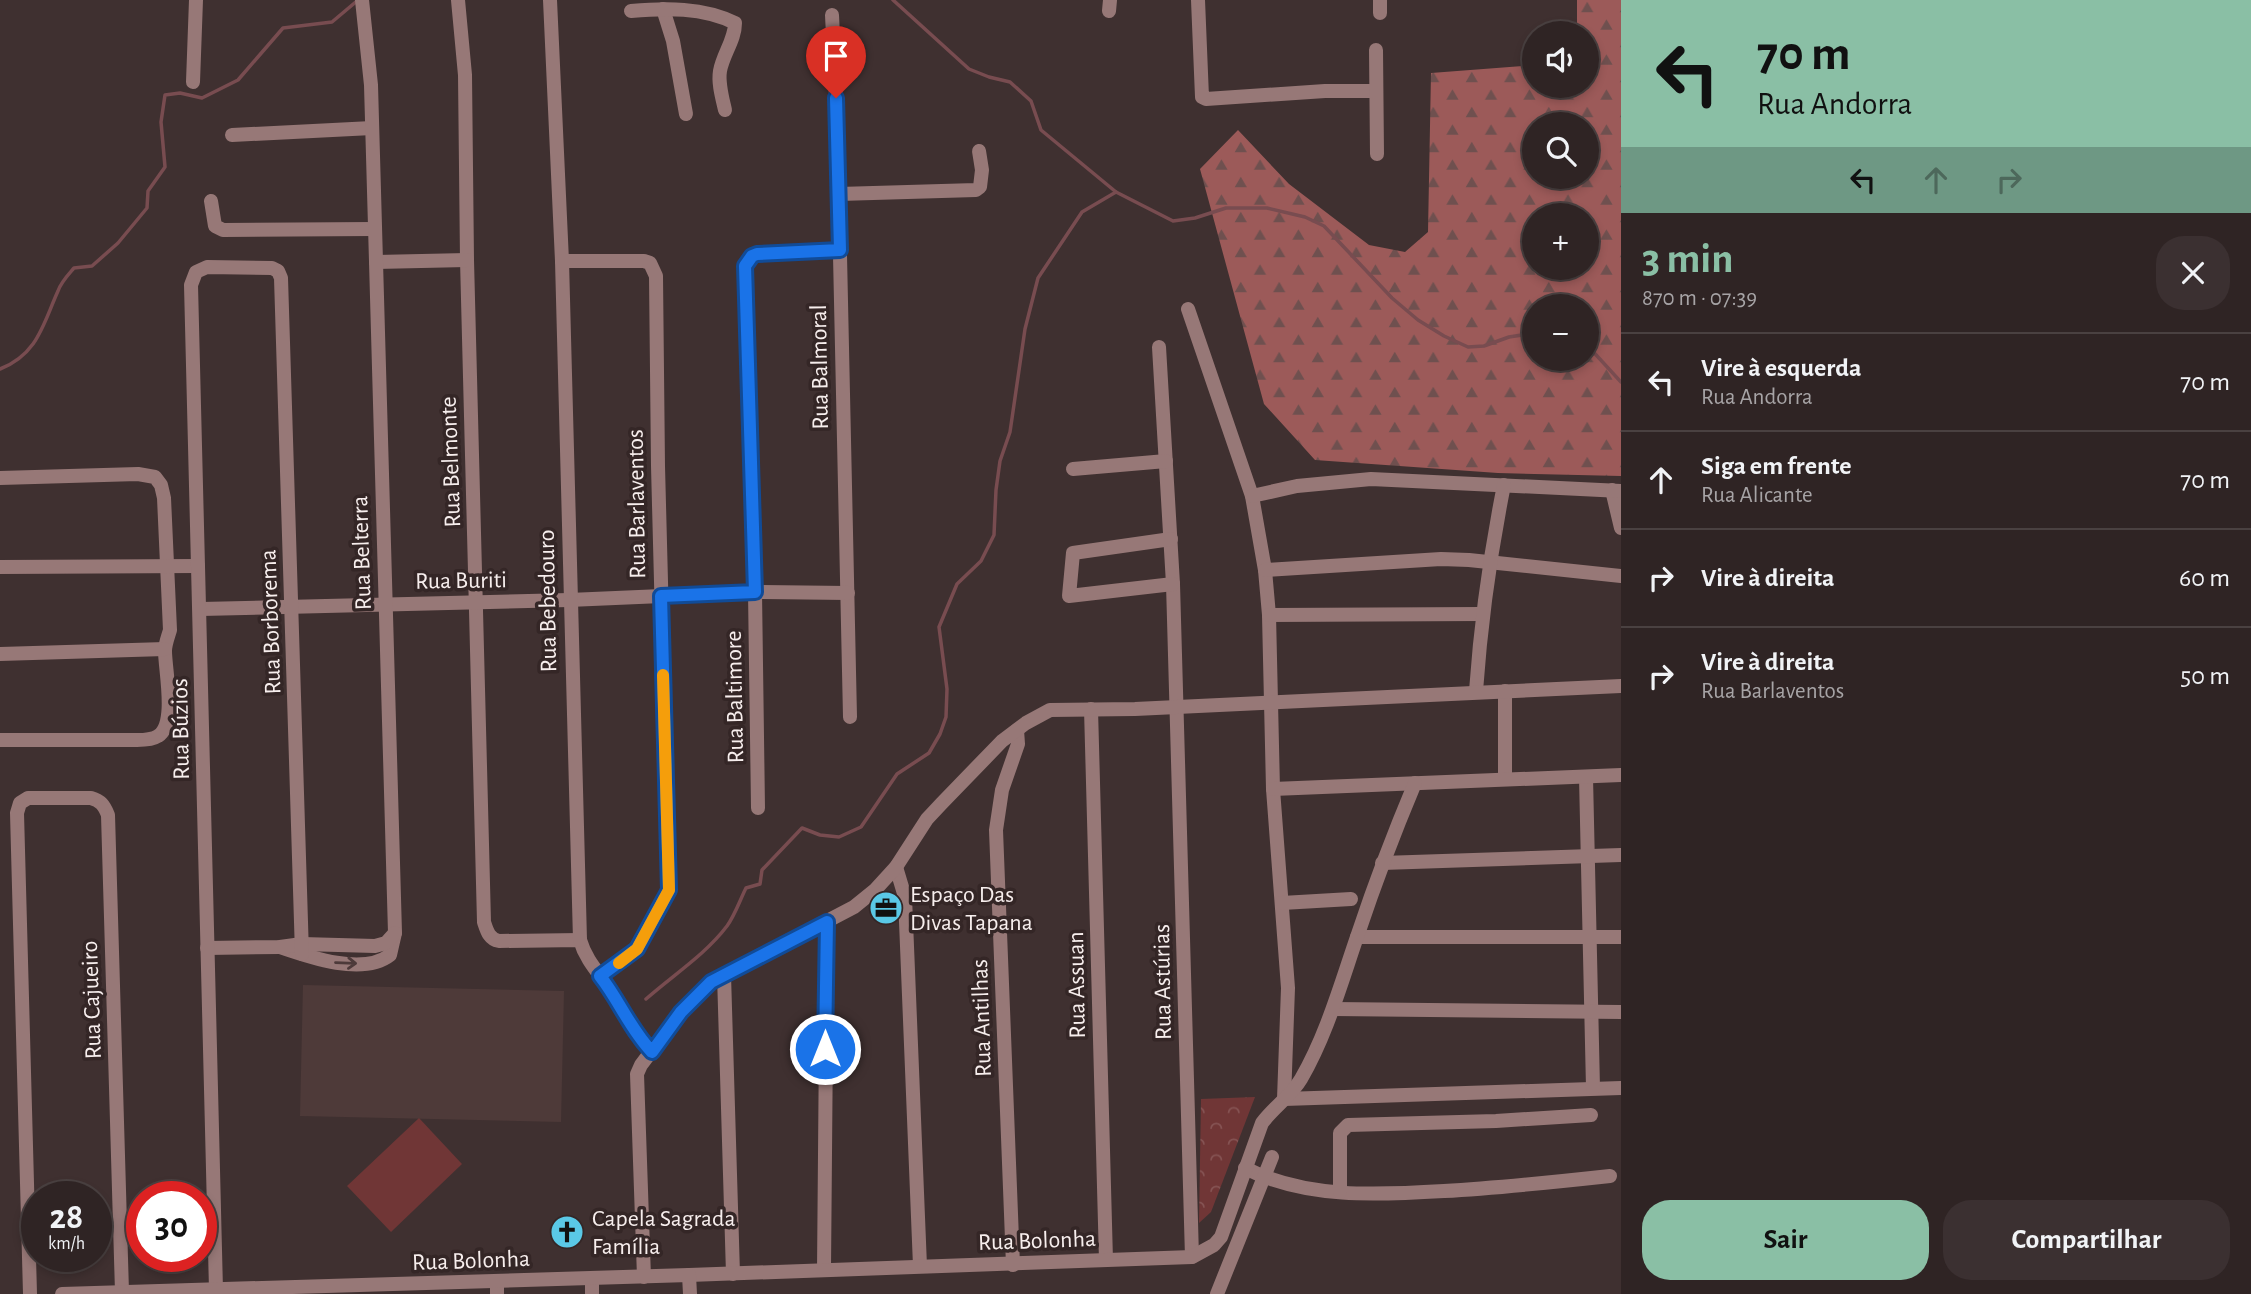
<!DOCTYPE html>
<html lang="pt">
<meta charset="utf-8">
<style>
:root{--surface:#2f2424;--page:#3b3031;--text:#f1f3f6;--muted:#a7a4a6;--line:#4a4141;--accent:#8abfa5}
body{margin:0;font-family:"Alegreya Sans",sans-serif;background:var(--page);color:var(--text);height:100vh;display:flex;flex-direction:column;font-size:26px;white-space:nowrap}
*{box-sizing:border-box;margin:0}
p{font-size:23px;color:var(--muted)}
.icon{flex:none;width:38px;height:38px;fill:none;stroke:currentColor;stroke-width:2;stroke-linecap:round;stroke-linejoin:round}
.map{position:relative;flex:1;overflow:hidden}
.panel{display:flex;flex-direction:column;background:var(--surface);width:630px}
.panel>*{flex:none}
.banner{background:#8abfa5;color:#111;overflow:hidden}
.controls{position:absolute;left:1522px;top:21px;display:grid;gap:14px}
.controls a{display:grid;place-items:center;width:77px;height:77px;border-radius:50%;background:var(--surface);box-shadow:0 4px 10px #0003,0 0 0 2px var(--line);font-size:35px}
.speed{position:absolute;left:21px;top:1181px;display:flex;gap:14px;font-size:35px;font-weight:700;text-align:center}
.speed>*{display:grid;place-content:center;width:91px;height:91px;border-radius:50%;background:var(--surface);box-shadow:0 4px 10px #0003,0 0 0 2px var(--line);line-height:1}
.speed small{font-size:18px;font-weight:400}
.speed .limit{border:10px solid #d22;background:#fff;color:#111}
.pin{position:absolute;display:grid;place-items:center;width:60px;height:60px;color:#fff;margin:-72px -30px;border-radius:50% 50% 50% 0;rotate:-45deg;box-shadow:0 0 7px #0007}
.pin .icon{rotate:45deg}
.me{position:absolute;width:77px;margin:-38px;rotate:0deg;stroke-linejoin:round;filter:drop-shadow(0 0 5px #0008)}
.turn{display:flex;align-items:center;gap:24px;height:147px;padding:0 21px;font-size:32px}
.turn .icon{width:91px;height:91px;stroke-width:2.5}
.turn b{display:block;font-size:49px;line-height:60px}
.lanes{display:flex;align-items:center;height:66px;padding:0 21px;background:#0003;justify-content:center;gap:35px;direction:ltr}
.lanes .off{opacity:.35}
.round{display:grid;place-items:center;flex:none;width:74px;height:74px;border-radius:28px;background:var(--page)}
.summary{display:flex;align-items:center;justify-content:space-between;height:119px;padding:0 21px}
h1{font-size:42px;font-weight:600;line-height:52px;color:var(--accent)}
.cta{display:flex;gap:14px;margin-top:auto;padding:14px 21px}
.cta a{flex:1;height:80px;border-radius:28px;background:var(--accent);color:#111;font-size:28px;font-weight:600;line-height:80px;text-align:center}
.cta a+a{background:var(--page);color:var(--text)}
ul{padding:0;list-style:none}
li{display:flex;align-items:center;gap:21px;height:98px;padding:0 21px;border-top:2px solid var(--line)}
li div{flex:1}
li b{display:block;font-size:26px}
li em{font-style:normal}
main{display:flex;flex:1;min-height:0}
.map>svg:first-child{display:block}
.built{fill:#4e3a39}
.forest{fill:url(#forest-firs);fill-rule:evenodd}
.park{fill:url(#park-crowns)}
.pitch{fill:#703636}
.lines{fill:none;stroke-linecap:round;stroke-linejoin:round}
.stream{stroke:#784c50;stroke-width:3.5}
.minor{stroke:#977877;stroke-width:14}
.tertiary{stroke:#977877;stroke-width:14}
.oneway{stroke:#4d3a3a}
.route-casing{stroke:#114b97;stroke-width:18}
.route{stroke:#1a73e8;stroke-width:12}
.slow{stroke:#f59e0b;stroke-width:12}
.labels{text-anchor:middle;stroke-width:7;stroke-linejoin:round;paint-order:stroke}
.street-label{font-size:24px;fill:#f7eeed;stroke:#342626}
.poi-label{font-size:24px;fill:#f7eeed;stroke:#342626;text-anchor:start}
</style>
<main>
<div class="map">
<svg width="1621" height="1294" viewBox="0 0 1621 1294">
<defs>
<pattern id="forest-firs" width="22" height="20" patternUnits="userSpaceOnUse" patternTransform="scale(1.75)"><rect width="22" height="20" fill="#9c5a59"/><path d="M5 1l3.5 6h-7zM16 11l3.5 6h-7z" fill="#6f504f"/></pattern>
<pattern id="park-crowns" width="20" height="18" patternUnits="userSpaceOnUse" patternTransform="scale(1.75)"><rect width="20" height="18" fill="#703636"/><path d="M2 6a3 3 0 1 1 6 0M12 15a3 3 0 1 1 6 0" fill="none" stroke="#855353"/></pattern>
</defs>
<rect width="100%" height="100%" fill="#3f3030"/>
<polygon class="built" points="303,985 564,991 561,1122 300,1116"/>
<path class="forest" d="M1577 0H1621V476L1498 473 1315 460 1264 404 1200 169 1238 130 1289 184 1369 245 1405 252 1428 232 1431 73 1535 65V86H1587V33H1572L1577 29ZM1535 124H1587V177H1535ZM1535 215H1587V268H1535ZM1535 306H1587V359H1535Z"/>
<polygon class="park" points="1255,1097 1211,1212 1199,1223 1201,1099"/>
<polygon class="pitch" points="419,1118 462,1164 391,1232 347,1186"/>
<g class="lines">
<g class="stream">
<polyline points="893,0 969,69 989,77 1010,82 1031,101 1041,130 1116,192 1173,221 1195,218 1226,208 1267,208 1305,217 1324,226 1392,298 1418,320 1444,336 1468,347 1484,346 1509,337 1535,333"/>
<polyline points="1587,345 1621,382"/>
<path d="M0 369C38 354 43 324 58 291 61 282 68 275 74 268L92 266 118 243 147 208 148 191 165 167 161 122 165 95 180 93 202 98 238 80 283 28 332 22 357 1"/>
<path d="M646 999C673 975 705 955 727 926 735 915 740 900 746 888L760 884 762 870 802 828 820 835 839 837 861 827 897 774 929 753 940 734 946 717 947 689 939 627 957 584 981 561 994 535 996 490 1000 461 1010 432 1025 329 1038 278 1082 212 1116 192"/>
</g>
<g class="minor">
<path d="M458 0 465 75 467 260 484 922C487 931 489 939 499 941L580 940C586 961 600 974 612 992 625 1012 635 1034 652 1052"/>
<polyline points="550,0 562,261"/>
<polyline points="1198,0 1202,97 1206,99 1325,91 1376,91"/>
<polyline points="1380,0 1380,13"/>
<polyline points="663,9 673,41 686,114"/>
<path d="M631 11C665 8 703 7 735 23 735 40 723 54 720 71 718 83 722 97 725 110"/>
<polyline points="1109,11 1110,0"/>
<polyline points="832,15 837,117 850,717"/>
<polyline points="1376,50 1377,154"/>
<polyline points="193,82 196,0"/>
<polyline points="232,135 372,128"/>
<polyline points="839,194 976,190 980,187 982,170 979,151"/>
<polyline points="211,201 215,226 223,230 374,229"/>
<polyline points="376,262 467,260"/>
<polyline points="1188,309 1252,496 1265,570 1269,615 1273,789 1288,988 1284,1099 1621,1088"/>
<polyline points="1159,347 1173,584 1192,1257"/>
<polyline points="1073,469 1166,461"/>
<path d="M0 478 138 474 155 477 161 485 164 498 170 630C168 637 165 644 165 651 165 670 177 724 158 736 152 740 143 740 137 740H0"/>
<polyline points="1612,490 1621,528"/>
<polyline points="1252,496 1297,486 1371,479 1621,491"/>
<polyline points="1171,539 1073,553 1069,596 1173,584"/>
<polyline points="0,567 198,566"/>
<polyline points="1265,570 1441,559 1469,560 1621,576"/>
<polyline points="201,609 569,600 755,592 848,593"/>
<polyline points="1269,615 1482,614"/>
<polyline points="0,654 165,649"/>
<path d="M1476 691C1481 620 1490 555 1504 485"/>
<polyline points="1505,691 1505,779"/>
<polyline points="1091,709 1106,1260"/>
<polyline points="1586,777 1593,1088"/>
<polyline points="1273,789 1621,775"/>
<polyline points="758,808 755,592 745,266 752,256 757,254 840,251"/>
<polyline points="1382,863 1621,855"/>
<polyline points="896,867 905,897 920,1266"/>
<polyline points="1282,903 1351,899"/>
<polyline points="1357,937 1621,937"/>
<polyline points="580,940 562,261 644,261 650,263 656,276 658,466 669,890 637,949 600,976"/>
<path d="M280 947C309 957 363 976 390 955L395 933 371 85 362 0"/>
<polyline points="207,948 280,947 302,944 375,946 386,943 395,933"/>
<polyline points="724,975 733,1274"/>
<polyline points="1333,1009 1621,1012"/>
<path d="M1245 1168C1305 1199 1378 1195 1444 1191 1500 1188 1555 1182 1610 1176"/>
<polyline points="1340,1192 1340,1133 1348,1125 1496,1121 1591,1115"/>
<polyline points="1013,1265 996,830 1002,790 1018,744 1017,730"/>
<polyline points="824,1270 827,922"/>
<path d="M689 1275 1192 1257 1214 1245 1221 1237 1262 1123C1274 1107 1291 1096 1301 1079 1327 1034 1341 983 1358 934 1375 883 1394 833 1415 783"/>
<polyline points="644,1277 637,1074 641,1065 681,1012 711,982 854,907 875,890 896,867 927,819 942,803 1002,741 1026,723 1050,710 1135,709 1621,686"/>
<polyline points="592,1279 592,1294"/>
<polyline points="497,1282 497,1294"/>
<polyline points="216,1290 191,285 196,272 207,267 272,268 278,271 281,278 302,954"/>
<path d="M30 1294 17 813 20 803 28 798H91C101 801 104 805 108 815L122 1292"/>
<polyline points="1217,1294 1272,1157"/>
</g>
<polyline class="tertiary" points="62,1294 689,1275 690,1294"/>
</g>
<defs><path id="oneway-shaft" d="M-6 0H5M1.5-3L5.5 0L1.5 3" fill="none" stroke-width="1.6" stroke-linecap="round" stroke-linejoin="round" transform="scale(1.75)"/></defs>
<use class="oneway" href="#oneway-shaft" transform="translate(346 963) rotate(2)"/>
<g class="lines">
<defs>
<path id="route" d="M825 1049 827 922 711 982 681 1012 652 1052C630 1029 619 1000 600 976L637 949 669 890 661 596 755 592 745 266 752 256 757 254 840 250 836 98"/>
</defs>
<use href="#route" class="route-casing"/>
<use href="#route" class="route"/>
<polyline class="slow" points="619,963 637,949 669,890 663,675"/>
</g>
<defs>
<symbol id="office-disc" viewBox="-11 -11 22 22"><circle r="9.5" fill="#5ac8e6" stroke="#342626"/><path d="M-6-3h4V-5.5h4V-3h4V5H-6ZM-1-4.5V-3h2v-1.5ZM-6 0V1H6V0Z" fill="#111"/></symbol>
<symbol id="church-disc" viewBox="-11 -11 22 22"><circle r="9.5" fill="#5ac8e6" stroke="#342626"/><path d="M-1.2-6h2.4v3.5h3.3v2.4h-3.3V6h-2.4V-.1h-3.3v-2.4h3.3Z" fill="#111"/></symbol>
</defs>
<g fill-rule="evenodd">
<use href="#office-disc" x="867" y="889" width="38" height="38"/>
<use href="#church-disc" x="548" y="1213" width="38" height="38"/>
</g>
<g class="labels">
<g class="street-label">
<text transform="translate(819 367) rotate(-91)" y="8">Rua Balmoral</text>
<text transform="translate(450 462) rotate(-92)" y="8">Rua Belmonte</text>
<text transform="translate(636 504) rotate(-91)" y="8">Rua Barlaventos</text>
<text transform="translate(361 553) rotate(-92)" y="8">Rua Belterra</text>
<text transform="translate(461 580) rotate(-1)" y="8">Rua Buriti</text>
<text transform="translate(547 601) rotate(-91)" y="8">Rua Bebedouro</text>
<text transform="translate(270 622) rotate(-92)" y="8">Rua Borborema</text>
<text transform="translate(734 697) rotate(-91)" y="8">Rua Baltimore</text>
<text transform="translate(180 729) rotate(-91)" y="8">Rua Búzios</text>
<text transform="translate(1162 982) rotate(-91)" y="8">Rua Astúrias</text>
<text transform="translate(1076 985) rotate(-91)" y="8">Rua Assuan</text>
<text transform="translate(91 1000) rotate(-92)" y="8">Rua Cajueiro</text>
<text transform="translate(981 1018) rotate(-92)" y="8">Rua Antilhas</text>
<text transform="translate(1037 1240) rotate(-2)" y="8">Rua Bolonha</text>
<text transform="translate(471 1260) rotate(-2)" y="8">Rua Bolonha</text>
</g>
<g class="poi-label">
<text x="910" y="902">Espaço Das<tspan x="910" dy="28">Divas Tapana</tspan></text>
<text x="592" y="1226">Capela Sagrada<tspan x="592" dy="28">Família</tspan></text>
</g>
</g>
</svg>
<div class="controls">
<a><svg class="icon" aria-label="sound" viewBox="0 0 24 24"><path d="M4 9h4l5-4v14l-5-4H4zM17 9q2 3 0 6"/></svg></a>
<a><svg class="icon" aria-label="search" viewBox="0 0 24 24"><circle cx="10" cy="10" r="6"/><path d="M15 15l6 6"/></svg></a>
<a>+</a>
<a>−</a>
</div>
<div class="speed"><div>28<small>km/h</small></div><div class="limit">30</div></div>
<div class="pin" style="left:836px;top:98px;background:#d93025"><svg class="icon" aria-label="arrive" viewBox="0 0 24 24"><path d="M6 21V4h12l-3 4 3 4H6"/></svg></div>
<svg class="me" style="left:825px;top:1049px" viewBox="-20 -20 40 40"><circle r="17" fill="#1a73e8" stroke="#fff" stroke-width="3"/><path d="M0-11L8 9 0 5-8 9z" fill="#fff"/></svg>
</div>
<section class="panel">
<div class="banner">
<div class="turn"><svg class="icon" aria-label="left" viewBox="0 0 24 24"><path d="M17 20v-9H6M10 6l-5 5 5 5"/></svg><div><b>70 m</b>Rua Andorra</div></div>
<div class="lanes"><svg class="icon" aria-label="left" viewBox="0 0 24 24"><path d="M17 20v-9H6M10 6l-5 5 5 5"/></svg><svg class="icon off" aria-label="ahead" viewBox="0 0 24 24"><path d="M12 20V5M6 11l6-6 6 6"/></svg><svg class="icon off" aria-label="right" viewBox="0 0 24 24"><path d="M7 20v-9h11M14 6l5 5-5 5"/></svg></div>
</div>
<div class="summary"><div><h1>3 min</h1><p>870 m · 07:39</p></div><a class="round"><svg class="icon" aria-label="close" viewBox="0 0 24 24"><path d="M6 6l12 12M18 6L6 18"/></svg></a></div>
<ul>
<li><svg class="icon" aria-label="left" viewBox="0 0 24 24"><path d="M17 20v-9H6M10 6l-5 5 5 5"/></svg><div><b>Vire à esquerda</b><p>Rua Andorra</p></div><em>70 m</em></li>
<li><svg class="icon" aria-label="ahead" viewBox="0 0 24 24"><path d="M12 20V5M6 11l6-6 6 6"/></svg><div><b>Siga em frente</b><p>Rua Alicante</p></div><em>70 m</em></li>
<li><svg class="icon" aria-label="right" viewBox="0 0 24 24"><path d="M7 20v-9h11M14 6l5 5-5 5"/></svg><div><b>Vire à direita</b></div><em>60 m</em></li>
<li><svg class="icon" aria-label="right" viewBox="0 0 24 24"><path d="M7 20v-9h11M14 6l5 5-5 5"/></svg><div><b>Vire à direita</b><p>Rua Barlaventos</p></div><em>50 m</em></li>
</ul>
<div class="cta"><a>Sair</a><a>Compartilhar</a></div>
</section>
</main>
